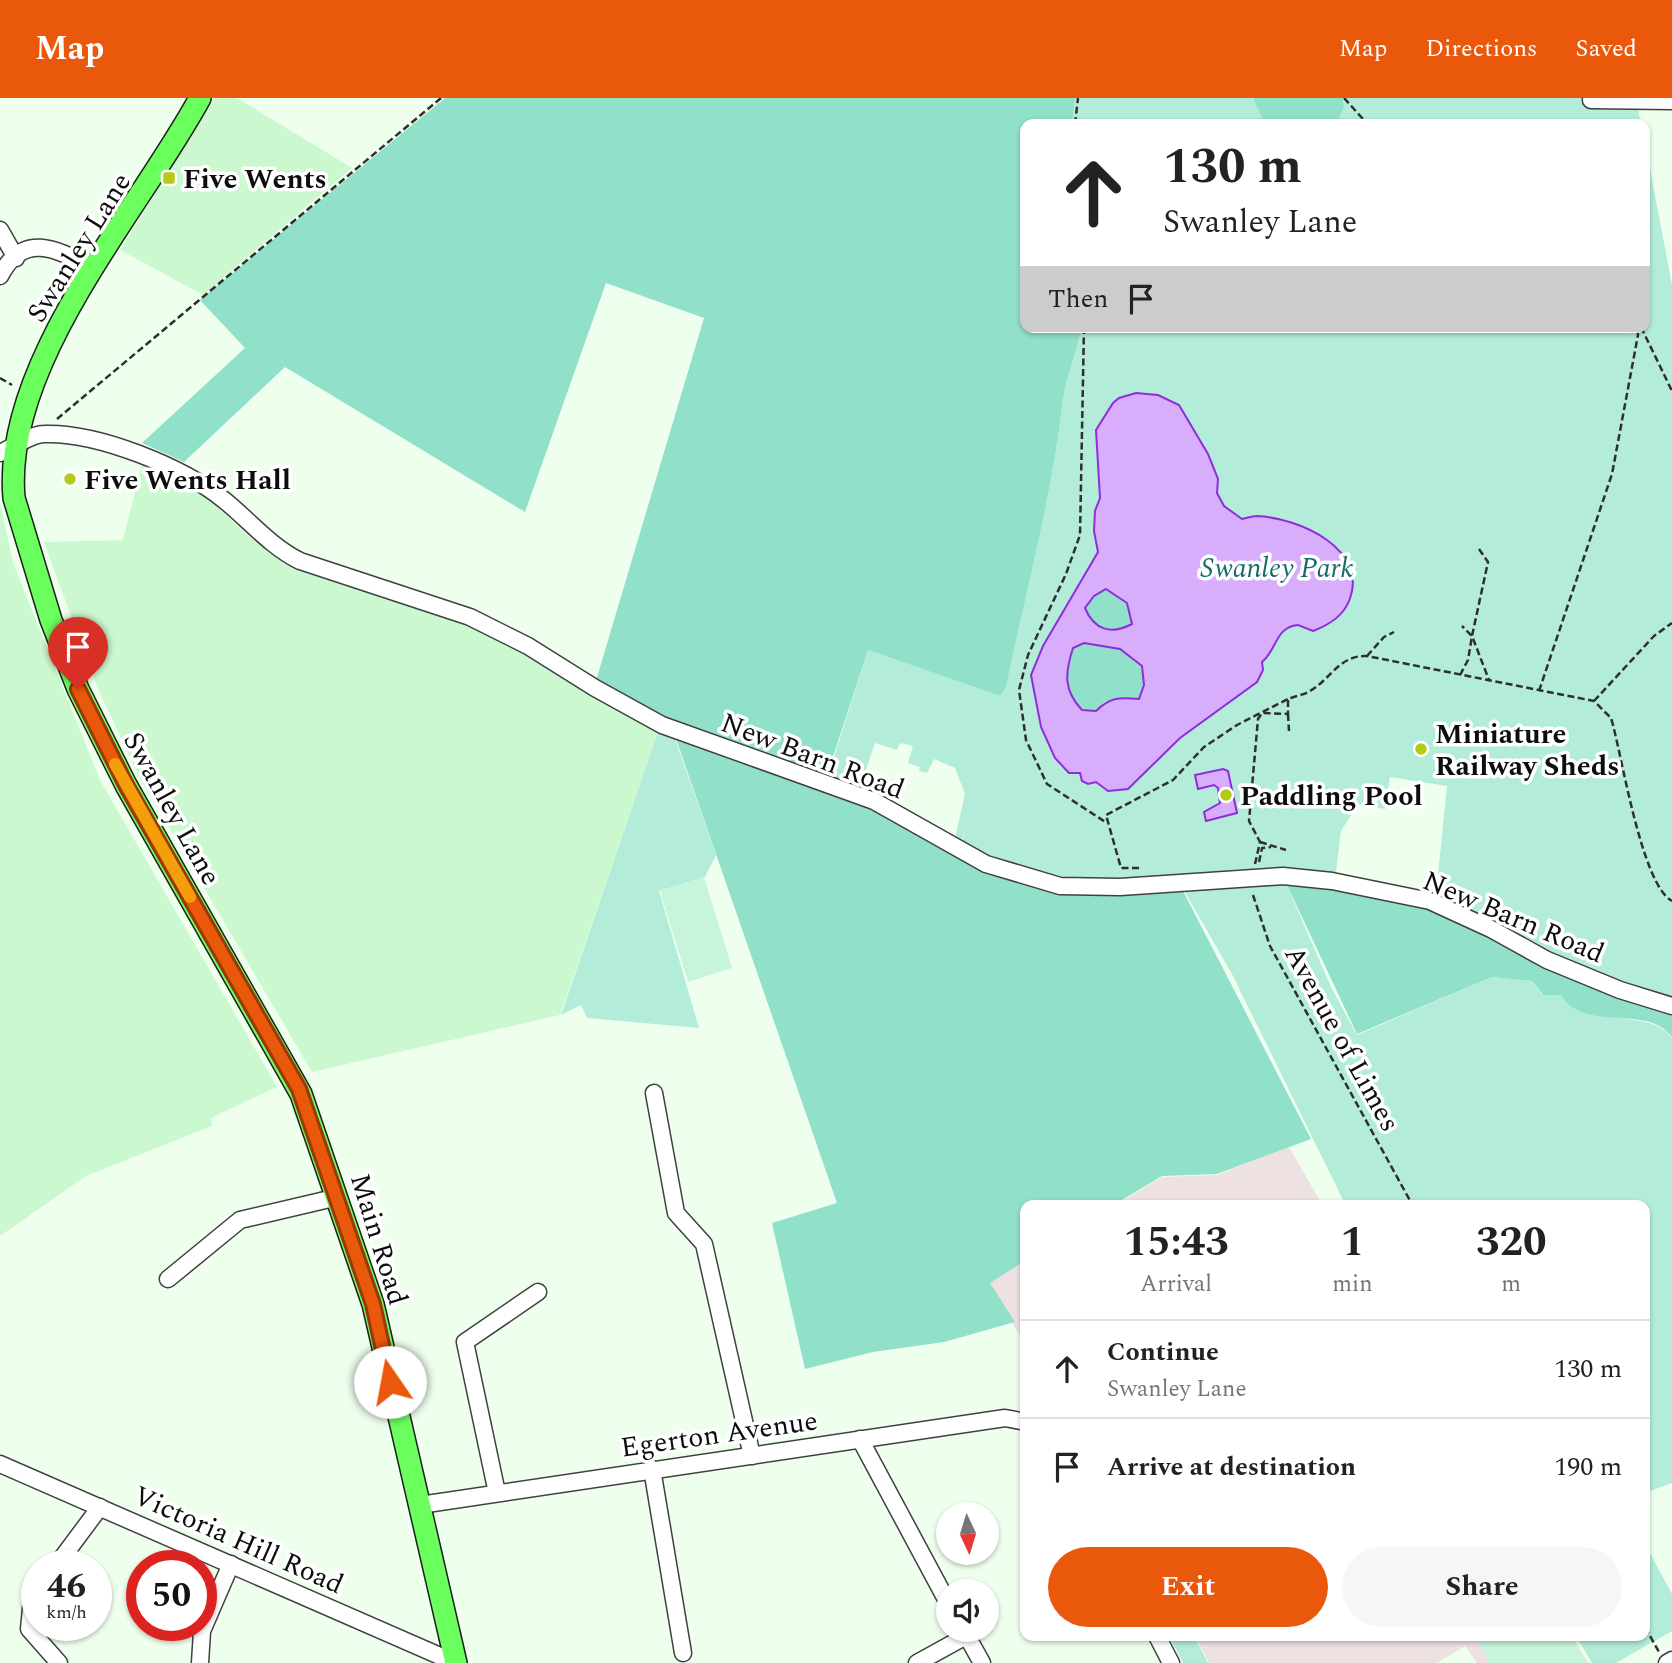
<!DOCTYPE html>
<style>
:root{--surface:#fff;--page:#f6f6f6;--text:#222;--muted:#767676;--line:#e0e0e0;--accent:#ea580c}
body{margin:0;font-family:Spectral,serif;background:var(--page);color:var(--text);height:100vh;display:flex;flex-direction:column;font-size:26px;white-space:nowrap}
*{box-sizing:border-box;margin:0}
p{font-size:23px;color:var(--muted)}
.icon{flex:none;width:38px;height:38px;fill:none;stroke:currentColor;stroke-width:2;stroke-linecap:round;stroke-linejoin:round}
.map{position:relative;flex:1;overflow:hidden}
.panel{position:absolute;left:1020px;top:1102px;width:630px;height:441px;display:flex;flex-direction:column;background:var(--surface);border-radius:14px;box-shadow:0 2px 5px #0004}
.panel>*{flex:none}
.banner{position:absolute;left:1020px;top:21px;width:630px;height:214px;border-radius:14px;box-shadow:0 2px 5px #0004;background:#fff;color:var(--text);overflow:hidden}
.needle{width:46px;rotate:176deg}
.buttons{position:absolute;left:936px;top:1404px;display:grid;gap:14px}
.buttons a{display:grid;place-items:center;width:63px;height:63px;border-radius:50%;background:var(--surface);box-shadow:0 2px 5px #0004;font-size:35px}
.speed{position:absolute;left:21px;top:1452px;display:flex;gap:14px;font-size:35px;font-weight:700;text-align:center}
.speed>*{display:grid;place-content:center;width:91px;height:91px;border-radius:50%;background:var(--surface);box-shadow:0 2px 5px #0004;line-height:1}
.speed small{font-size:18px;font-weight:400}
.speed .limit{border:10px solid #d22;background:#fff;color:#111}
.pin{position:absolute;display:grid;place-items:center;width:60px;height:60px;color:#fff;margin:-72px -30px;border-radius:50% 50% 50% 0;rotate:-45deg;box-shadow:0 0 7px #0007}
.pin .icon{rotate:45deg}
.me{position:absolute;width:77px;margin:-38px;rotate:348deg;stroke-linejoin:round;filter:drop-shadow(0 0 5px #0008)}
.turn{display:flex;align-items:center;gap:24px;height:147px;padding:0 28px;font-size:32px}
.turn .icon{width:91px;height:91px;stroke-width:2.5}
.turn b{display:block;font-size:49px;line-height:60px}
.then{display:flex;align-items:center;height:66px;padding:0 28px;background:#0003;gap:14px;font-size:26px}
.eta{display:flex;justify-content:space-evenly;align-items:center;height:119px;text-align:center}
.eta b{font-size:42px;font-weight:700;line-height:49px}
.primary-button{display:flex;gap:14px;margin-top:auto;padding:14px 28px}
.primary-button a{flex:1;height:80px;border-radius:42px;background:var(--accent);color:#fff;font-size:28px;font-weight:700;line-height:80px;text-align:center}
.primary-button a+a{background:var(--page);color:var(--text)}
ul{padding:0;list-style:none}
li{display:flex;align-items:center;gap:21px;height:98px;padding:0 28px;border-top:2px solid var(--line)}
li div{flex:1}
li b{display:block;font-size:26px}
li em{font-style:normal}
header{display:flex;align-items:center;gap:42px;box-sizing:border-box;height:98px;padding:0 35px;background:var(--accent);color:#fff}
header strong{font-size:33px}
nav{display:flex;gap:38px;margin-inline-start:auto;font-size:24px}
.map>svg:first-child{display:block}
.industrial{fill:#ede1e1}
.farmland{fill:#cbf8ce}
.green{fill:#b3edd9}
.forest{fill:#91e0c9}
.pitch{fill:#c6f4dd}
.water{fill:#d8adfc;stroke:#8f2dda;stroke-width:2;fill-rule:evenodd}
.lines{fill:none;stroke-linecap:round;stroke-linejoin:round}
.minor-casing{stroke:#404040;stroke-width:19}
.major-casing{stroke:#1e1e1e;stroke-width:24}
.path{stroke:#2f2f2f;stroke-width:2.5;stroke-dasharray:7 3.5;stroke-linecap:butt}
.minor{stroke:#fff;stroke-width:16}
.major{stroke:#6aff5d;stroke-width:21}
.route-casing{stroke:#983908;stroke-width:18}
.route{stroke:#ea580c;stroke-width:12}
.slow{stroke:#f59e0b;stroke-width:12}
.poi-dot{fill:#b5ca18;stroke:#fff;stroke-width:2.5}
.labels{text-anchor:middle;stroke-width:7;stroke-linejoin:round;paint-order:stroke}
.poi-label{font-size:28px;font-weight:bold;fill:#0d0d0d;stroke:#fff;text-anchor:start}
.street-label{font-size:28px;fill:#0d0d0d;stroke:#fff}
.park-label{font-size:28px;font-style:italic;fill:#176b68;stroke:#fff}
</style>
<header>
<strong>Map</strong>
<nav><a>Map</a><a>Directions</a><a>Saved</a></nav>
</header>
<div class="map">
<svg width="1672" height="1565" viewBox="0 0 1672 1565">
<rect width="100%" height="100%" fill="#eeffed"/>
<g class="industrial">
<polygon points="1289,1049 1323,1108 1114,1108 1162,1079 1217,1077"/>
<polygon points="1025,1164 1025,1245 987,1186"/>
<polygon points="1195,1538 1572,1538 1588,1565 1477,1565 1465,1548 1437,1565 1209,1565"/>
</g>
<g class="farmland">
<polygon points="215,0 237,0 352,70 203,197 120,152"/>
<polygon points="143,363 201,393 249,439 287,463 444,516 486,535 659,632 560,917 312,974 138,677 96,586 44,444 123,442"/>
<polygon points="0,404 13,465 100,682 277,989 211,1020 212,1028 86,1078 0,1138"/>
</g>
<g class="green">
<polygon points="1075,0 1636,0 1641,26 1072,26"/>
<path d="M1645 45 1672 187V904L1561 863 1436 796 1447 688 1390 679 1385 711 1358 706 1341 733 1336 774 1118 785 1057 782 985 759 962 748 965 730 961 747 954 744 965 696 955 670 934 661 927 675 919 673 920 669 908 665 913 648 900 645 897 652 875 645 860 689 828 678 868 552 1000 598 1006 589C1026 493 1052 399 1063 302 1066 277 1078 254 1081 229H1645Z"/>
<polygon points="659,631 674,638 716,757 705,779 659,793 699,930 587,920 581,907 561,917"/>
<path d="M1285 783 1331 889 1357 937 1492 879 1532 883 1542 897H1561C1593 932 1649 909 1672 940V1385L1645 1395V1108H1346L1232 876 1183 791Z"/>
<polygon points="1645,1446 1672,1496 1672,1533 1616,1565 1592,1565 1576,1538 1645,1538"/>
<polygon points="1169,1538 1194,1538 1208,1565 1183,1565"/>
</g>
<g class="forest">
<path d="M445 0H1075L1072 26H1026V229H1081C1078 254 1066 277 1063 302 1052 399 1026 493 1006 589L1000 598 868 552 826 680 678 629 595 586 704 220 606 185 525 414 285 269 184 364 142 345 245 250 200 202Z"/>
<polygon points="1253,0 1342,0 1344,9 1336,26 1265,26"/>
<path d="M1106 491 1127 505 1132 526C1111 537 1095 532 1085 510L1094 498Z"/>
<path d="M1084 545 1120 551 1142 568 1144 587 1139 601 1105 603 1096 613 1082 612C1063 592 1065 575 1073 550Z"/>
<polygon points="675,638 843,696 1022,783 1182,791 1311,1041 1217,1076 1162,1078 1112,1108 1026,1108 1025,1163 990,1185 1015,1224 944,1244 873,1254 805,1271 772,1125 837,1105"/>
<path d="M1285 783 1413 805 1672 912V939C1649 909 1601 929 1572 909 1568 907 1564 901 1561 897H1543L1532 883 1492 879 1357 936Z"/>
</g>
<g class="pitch">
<polygon points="704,779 732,870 688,884 660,793"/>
<polygon points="1475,1538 1571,1538 1587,1565 1490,1565"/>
</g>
<g class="water">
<path d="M1136 295 1158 297 1179 307 1208 356 1218 381 1217 395 1224 408 1242 421C1247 420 1252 418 1257 418 1299 420 1370 451 1349 503 1343 518 1329 527 1313 533L1298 527C1275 529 1277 552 1262 564L1263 572 1257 584 1180 640 1128 691 1108 693 1096 684 1088 686 1082 683 1080 675H1069L1055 660 1041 629 1031 577 1043 548 1098 454 1094 433 1095 413 1100 400 1096 332 1113 305 1119 300ZM1106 491 1127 505 1132 526C1111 537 1094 532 1085 510L1094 498ZM1084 545 1120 551 1142 568 1144 587 1139 601C1120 599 1110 599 1096 613L1082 612C1063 592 1065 575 1073 550Z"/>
<polygon points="1223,671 1228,673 1237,715 1206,723 1204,714 1220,705 1218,690 1214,687 1198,691 1195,677"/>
</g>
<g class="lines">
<defs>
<g id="minor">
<polyline points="1591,2 1672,3"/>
<polyline points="0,132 16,160"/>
<path d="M0 178C24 132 58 152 93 170"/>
<path d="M0 355C12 350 31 336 44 336 98 334 183 369 224 402 250 423 270 448 300 463L470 519 528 548 595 590 662 627 874 703 986 766 1060 788 1120 789 1283 778 1332 783 1430 803 1491 831 1547 862 1620 892 1672 908"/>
<polyline points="654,995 676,1115 704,1146 752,1358"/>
<polyline points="168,1181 240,1122 338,1099"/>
<polyline points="860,1341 948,1505"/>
<polyline points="0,1366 456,1565"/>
<polyline points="652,1371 683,1555"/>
<polyline points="497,1395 465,1244 538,1194"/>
<polyline points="420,1407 1005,1320 1026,1324"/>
<polyline points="56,1468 100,1409"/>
<polyline points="37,1494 32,1501 29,1531 59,1565"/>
<polyline points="963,1531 982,1565"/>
<polyline points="1157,1538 1171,1565"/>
<polyline points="200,1565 202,1533 231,1466"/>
<polyline points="917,1565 966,1538"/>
<polyline points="1667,1565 1672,1562"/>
</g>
<path id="major" d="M200 0C138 114 2 265 14 400L51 522 78 591 126 687 301 996 373 1206 456 1565"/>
</defs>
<use href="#minor" class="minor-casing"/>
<use href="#major" class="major-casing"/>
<g class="path">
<polyline points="1344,0 1363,21"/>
<polyline points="1075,26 1078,0"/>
<polyline points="1084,229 1080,437 1066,476 1028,557 1019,592 1026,642 1047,686 1107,725"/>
<polyline points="1641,229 1672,293"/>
<polyline points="0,280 12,287"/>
<polyline points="57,321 441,0"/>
<polyline points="1479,451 1488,464 1472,538 1489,582"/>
<polyline points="1367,558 1384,539 1394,534"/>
<polyline points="1460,577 1468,562 1472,538 1462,528"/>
<polyline points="1539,593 1612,376 1638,237 1637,229"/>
<polyline points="1594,603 1654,538 1672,525"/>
<polyline points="1288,616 1289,633"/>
<polyline points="1260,744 1286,752"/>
<polyline points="1259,764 1262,750 1271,749"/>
<path d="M1255 766 1260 744 1249 723 1258 621 1262 615 1288 616V601C1295 598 1304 597 1310 593 1331 581 1339 557 1367 558L1594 603 1611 620C1622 656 1641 786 1672 803"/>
<polyline points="1139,770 1121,770 1106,717 1173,682 1204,649 1237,627 1288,601"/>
<polyline points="1253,797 1270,848 1413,1108"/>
<polyline points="1645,1529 1659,1554"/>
</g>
<use href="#minor" class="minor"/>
<use href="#major" class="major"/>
</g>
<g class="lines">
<defs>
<polyline id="route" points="78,591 126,687 299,991 373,1206 390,1284"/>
</defs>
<use href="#route" class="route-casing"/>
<use href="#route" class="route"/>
<polyline class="slow" points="115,666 190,799"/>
</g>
<g class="poi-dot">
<rect x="162" y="73" width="14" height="14" rx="3.5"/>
<circle cx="70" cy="381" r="7"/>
<circle cx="1421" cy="651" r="7"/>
<circle cx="1226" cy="697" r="7"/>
</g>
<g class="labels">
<g class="poi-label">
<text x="183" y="90">Five Wents</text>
<text x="84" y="391">Five Wents Hall</text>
<text x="1435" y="645">Miniature<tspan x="1435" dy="32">Railway Sheds</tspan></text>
<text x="1240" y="707">Paddling Pool</text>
</g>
<g class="street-label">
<text transform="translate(78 149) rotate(-58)" y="10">Swanley Lane</text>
<text transform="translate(813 657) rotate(21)" y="10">New Barn Road</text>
<text transform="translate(173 710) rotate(61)" y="10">Swanley Lane</text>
<text transform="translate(1514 818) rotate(23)" y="10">New Barn Road</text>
<text transform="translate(1343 940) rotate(61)" y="10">Avenue of Limes</text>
<text transform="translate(380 1141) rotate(73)" y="10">Main Road</text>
<text transform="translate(719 1335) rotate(-8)" y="10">Egerton Avenue</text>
<text transform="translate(239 1441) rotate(24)" y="10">Victoria Hill Road</text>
</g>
<g class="park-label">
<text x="1277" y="479">Swanley Park</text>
</g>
</g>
</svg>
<div class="buttons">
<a><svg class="needle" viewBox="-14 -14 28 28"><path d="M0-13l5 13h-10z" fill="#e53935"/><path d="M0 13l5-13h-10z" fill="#767676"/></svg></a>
<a><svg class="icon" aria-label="sound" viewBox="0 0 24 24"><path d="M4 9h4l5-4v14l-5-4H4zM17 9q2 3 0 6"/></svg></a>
</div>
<div class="speed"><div>46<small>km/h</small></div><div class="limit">50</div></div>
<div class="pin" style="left:78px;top:591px;background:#d93025"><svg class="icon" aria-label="arrive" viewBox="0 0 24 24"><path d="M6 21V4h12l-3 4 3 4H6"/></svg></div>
<svg class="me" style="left:390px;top:1284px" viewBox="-20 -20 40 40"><circle r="19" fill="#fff"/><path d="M0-13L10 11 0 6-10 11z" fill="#ea580c"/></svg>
<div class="banner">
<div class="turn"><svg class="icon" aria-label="ahead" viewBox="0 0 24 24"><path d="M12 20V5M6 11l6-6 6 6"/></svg><div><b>130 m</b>Swanley Lane</div></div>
<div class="then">Then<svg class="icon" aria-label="arrive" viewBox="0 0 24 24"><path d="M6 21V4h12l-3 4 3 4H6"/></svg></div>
</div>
<section class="panel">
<div class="eta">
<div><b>15:43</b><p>Arrival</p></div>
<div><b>1</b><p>min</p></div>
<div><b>320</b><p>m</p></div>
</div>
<ul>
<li><svg class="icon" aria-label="ahead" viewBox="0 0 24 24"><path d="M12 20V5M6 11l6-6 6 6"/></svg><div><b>Continue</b><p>Swanley Lane</p></div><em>130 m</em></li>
<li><svg class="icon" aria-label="arrive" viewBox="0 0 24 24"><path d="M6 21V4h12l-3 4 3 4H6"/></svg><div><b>Arrive at destination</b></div><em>190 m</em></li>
</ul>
<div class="primary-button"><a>Exit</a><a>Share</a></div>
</section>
</div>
